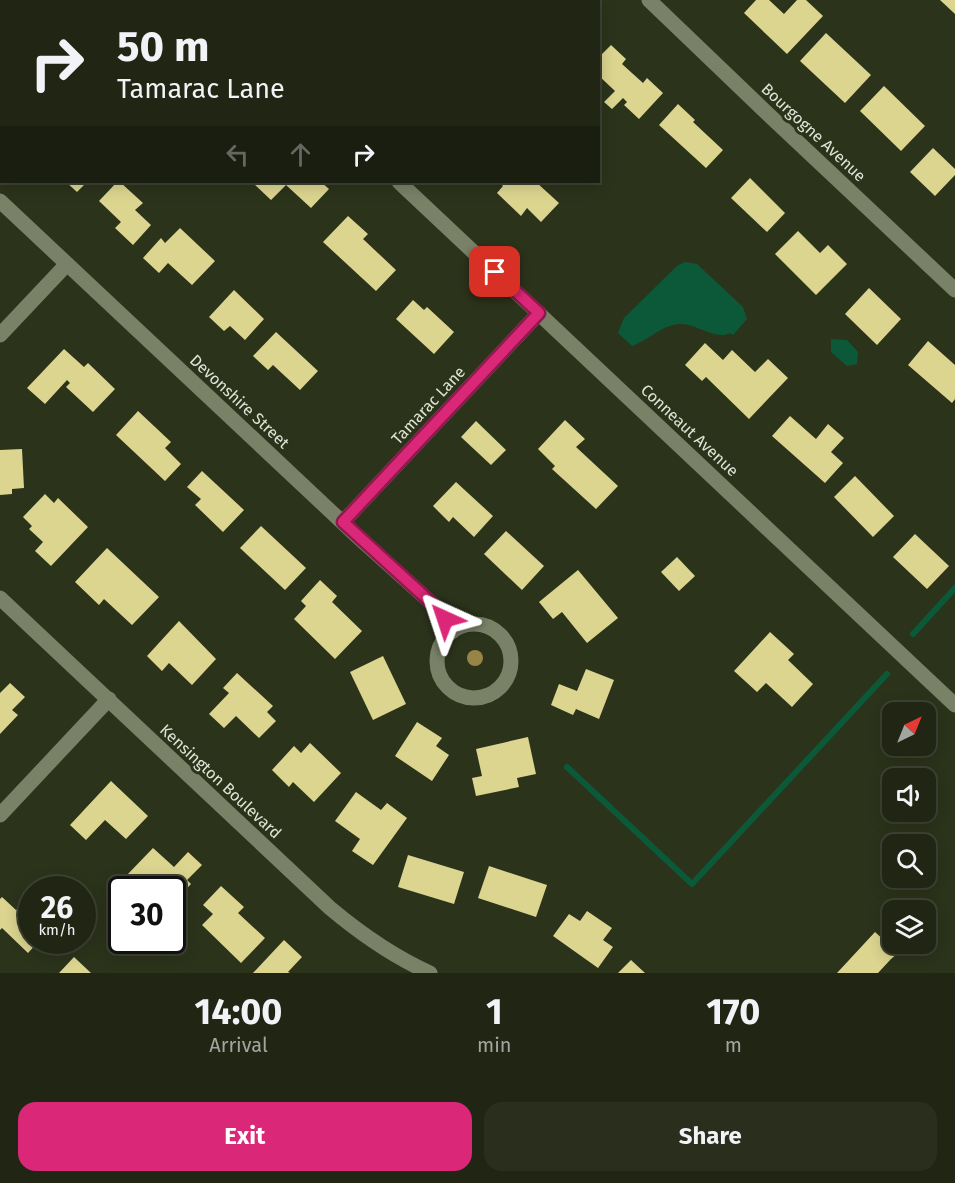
<!DOCTYPE html>
<style>
:root{--surface:#212614;--page:#292e1d;--text:#f1f3f6;--muted:#a2a5a0;--line:#3e4334;--accent:#db2777}
body{margin:0;font-family:"Fira Sans",sans-serif;background:var(--page);color:var(--text);height:100vh;display:flex;flex-direction:column;font-size:22px;white-space:nowrap}
*{box-sizing:border-box;margin:0}
p{font-size:20px;color:var(--muted)}
.icon{flex:none;width:33px;height:33px;fill:none;stroke:currentColor;stroke-width:2;stroke-linecap:round;stroke-linejoin:round}
.map{position:relative;height:973px;overflow:hidden}
.drawer{display:flex;flex-direction:column;background:var(--surface);flex:1}
.drawer>*{flex:none}
.banner{position:absolute;left:0px;top:0px;width:600px;height:183px;box-shadow:0 3px 15px #0003,0 0 0 2px var(--line);background:#212614;color:var(--text);overflow:hidden}
.needle{width:39px;rotate:43deg}
.tools{position:absolute;left:882px;top:702px;display:grid;gap:12px}
.tools a{display:grid;place-items:center;width:54px;height:54px;border-radius:12px;background:var(--surface);box-shadow:0 3px 15px #0003,0 0 0 2px var(--line);font-size:30px}
.speed{position:absolute;left:18px;top:876px;display:flex;gap:12px;font-size:30px;font-weight:700;text-align:center}
.speed>*{display:grid;place-content:center;width:78px;height:78px;border-radius:50%;background:var(--surface);box-shadow:0 3px 15px #0003,0 0 0 2px var(--line);line-height:1}
.speed small{font-size:15px;font-weight:400}
.speed .limit{border:3px solid #111;border-radius:9px;background:#fff;color:#111}
.pin{position:absolute;display:grid;place-items:center;width:51px;height:51px;color:#fff;margin:-26px;border-radius:12px;box-shadow:0 3px 9px #0006}
.me{position:absolute;width:66px;margin:-33px;rotate:318deg;stroke-linejoin:round;filter:drop-shadow(0 0 4px #0008)}
.turn{display:flex;align-items:center;gap:21px;height:126px;padding:0 18px;font-size:27px}
.turn .icon{width:78px;height:78px;stroke-width:2.5}
.turn b{display:block;font-size:42px;line-height:51px}
.lanes{display:flex;align-items:center;height:57px;padding:0 18px;background:#0003;justify-content:center;gap:30px;direction:ltr}
.lanes .off{opacity:.35}
.eta{display:flex;justify-content:space-evenly;align-items:center;height:102px;text-align:center}
.eta b{font-size:36px;font-weight:700;line-height:42px}
.cta{display:flex;gap:12px;margin-top:auto;padding:12px 18px}
.cta a{flex:1;height:69px;border-radius:18px;background:var(--accent);color:#fff;font-size:24px;font-weight:700;line-height:69px;text-align:center}
.cta a+a{background:var(--page);color:var(--text)}
.map>svg:first-child{display:block}
.water{fill:#0b5939}
.lines{fill:none;stroke-linecap:round;stroke-linejoin:round}
.stream{stroke:#0b5939;stroke-width:6}
.building{fill:#dcd590}
.minor{stroke:#798167;stroke-width:15}
.tertiary{stroke:#798167;stroke-width:15}
.tree{fill:#998448}
.route-casing{stroke:#8e194d;stroke-width:15}
.route{stroke:#db2777;stroke-width:10}
.labels{text-anchor:middle;stroke-width:6;stroke-linejoin:round;paint-order:stroke}
.street-label{font-size:16px;fill:#dfe4d6;stroke:#2c331b}
</style>
<div class="map">
<svg width="955" height="973" viewBox="0 0 955 973">
<rect width="100%" height="100%" fill="#2c331b"/>
<g class="water">
<path d="M686 262 697 264 743 307 747 319 733 335 730 333C715 341 696 323 680 324 661 325 649 340 632 346L618 333 624 318 678 265Z"/>
<polygon points="831,339 847,340 858,352 857,364 847,366 831,352"/>
</g>
<g class="lines">
<g class="stream">
<polyline points="913,634 955,588"/>
<polyline points="567,767 692,884 887,674"/>
</g>
</g>
<g class="building">
<polygon points="756,0 769,0 784,14 797,0 806,0 823,16 787,54 744,13"/>
<polygon points="940,0 955,0 955,14"/>
<polygon points="826,33 871,75 845,103 800,61"/>
<polygon points="611,45 626,59 622,64 643,83 647,78 663,93 639,119 624,105 627,102 623,98 612,109 604,102 615,91 598,75 598,58"/>
<polygon points="884,86 925,126 901,151 860,111"/>
<polygon points="678,104 695,120 693,122 723,150 706,168 659,125"/>
<polygon points="933,148 955,169 955,175 935,196 910,172"/>
<polygon points="750,178 785,213 767,232 731,198"/>
<polygon points="66,182 87,182 77,192"/>
<polygon points="117,182 120,182 143,203 135,210 151,225 133,245 115,228 121,222 99,201"/>
<polygon points="252,182 321,182 329,189 311,208 286,185 271,200"/>
<polygon points="499,182 536,182 559,203 541,222 527,208 521,216 497,193 503,186"/>
<polygon points="348,216 368,234 363,239 396,270 376,291 323,242"/>
<polygon points="180,228 215,261 192,285 168,263 159,273 143,258 161,238 165,243"/>
<polygon points="798,231 820,253 828,245 847,264 816,295 775,254"/>
<polygon points="869,288 901,319 877,345 845,314"/>
<polygon points="234,290 264,319 245,340 230,326 224,331 209,317"/>
<polygon points="413,300 424,310 427,307 454,332 434,354 396,319"/>
<polygon points="276,332 318,371 300,390 273,365 268,370 253,356"/>
<polygon points="928,341 955,365 955,399 952,403 908,365"/>
<polygon points="705,343 723,360 732,350 755,372 768,359 788,378 749,419 706,377 702,381 685,365"/>
<polygon points="64,349 84,367 88,363 115,389 93,412 66,387 70,383 67,380 45,404 27,388"/>
<polygon points="138,411 171,442 165,448 181,464 165,481 116,435"/>
<polygon points="790,416 816,439 828,424 844,438 831,452 843,463 825,483 772,436"/>
<polygon points="565,420 585,439 576,447 618,486 596,509 552,469 555,466 538,449"/>
<polygon points="476,421 506,450 491,465 461,437"/>
<polygon points="22,449 24,488 12,489 12,494 0,495 0,450"/>
<polygon points="202,471 244,510 223,532 195,505 201,499 187,487"/>
<polygon points="855,476 894,516 873,537 834,497"/>
<polygon points="456,482 493,516 474,537 453,517 449,522 433,506"/>
<polygon points="45,494 54,503 58,498 88,527 51,566 35,551 43,542 29,529 32,526 23,517"/>
<polygon points="261,526 306,568 285,590 240,548"/>
<polygon points="506,531 544,566 522,590 484,554"/>
<polygon points="915,534 949,566 927,589 893,557"/>
<polygon points="107,548 159,597 132,625 104,599 99,605 75,582"/>
<polygon points="677,557 695,576 679,591 661,572"/>
<polygon points="578,570 618,618 587,643 562,612 553,619 539,602"/>
<polygon points="320,580 337,596 332,602 362,631 335,659 294,619 306,606 301,601"/>
<polygon points="179,621 216,659 192,685 169,663 162,671 147,656"/>
<polygon points="770,632 794,654 788,660 813,684 792,707 766,683 757,692 734,671"/>
<polygon points="383,656 406,704 373,720 350,672"/>
<polygon points="586,669 614,680 599,719 576,709 573,715 551,705 559,684 577,691"/>
<polygon points="237,673 273,706 267,712 276,721 259,738 236,716 224,728 209,714 229,693 223,688"/>
<polygon points="10,683 25,697 12,710 18,715 0,734 0,693"/>
<polygon points="417,722 442,738 436,746 449,755 432,781 395,756"/>
<polygon points="528,737 536,774 517,778 519,787 476,796 472,778 482,776 476,749"/>
<polygon points="310,743 341,773 314,802 293,782 289,787 272,770 294,746 301,753"/>
<polygon points="111,781 148,816 126,839 105,820 86,840 70,825"/>
<polygon points="356,792 381,810 387,803 407,818 373,865 352,851 360,839 335,821"/>
<polygon points="153,848 174,867 188,852 202,865 187,880 191,884 172,904 172,890 142,890 127,875"/>
<polygon points="408,855 464,872 454,904 398,887"/>
<polygon points="489,866 547,885 536,917 478,898"/>
<polygon points="221,886 244,907 238,913 265,938 241,963 202,925 213,914 203,905"/>
<polygon points="2,897 16,910 19,907 32,918 32,940 40,940 28,953 2,928 0,930 0,899"/>
<polygon points="587,911 612,928 603,940 613,947 598,968 553,936 569,914 580,921"/>
<polygon points="875,932 898,953 891,959 878,973 837,973"/>
<polygon points="284,940 302,957 288,972 290,973 253,973"/>
<polygon points="74,957 91,973 59,973"/>
<polygon points="631,960 645,973 618,973"/>
</g>
<g class="lines">
<g class="minor">
<polyline points="649,0 770,116 955,290"/>
<polyline points="480,2 481,0"/>
<polyline points="0,201 358,537 437,608 453,631"/>
<polyline points="0,335 67,264"/>
<polyline points="343,522 539,313"/>
<path d="M0 598 330 908C361 934 392 956 430 973"/>
<circle cx="474" cy="661" r="37"/>
<polyline points="0,815 109,699"/>
</g>
<g class="tertiary">
<polyline points="207,0 208,2"/>
<polyline points="399,182 955,705"/>
</g>
</g>
<circle class="tree" cx="475" cy="658" r="8"/>
<g class="lines">
<defs>
<polyline id="route" points="445,619 437,608 343,522 539,313 495,272"/>
</defs>
<use href="#route" class="route-casing"/>
<use href="#route" class="route"/>
</g>
<g class="labels">
<g class="street-label">
<text transform="translate(814 132) rotate(43)" y="6">Bourgogne Avenue</text>
<text transform="translate(240 401) rotate(43)" y="6">Devonshire Street</text>
<text transform="translate(428 405) rotate(-47)" y="6">Tamarac Lane</text>
<text transform="translate(690 430) rotate(43)" y="6">Conneaut Avenue</text>
<text transform="translate(221 781) rotate(43)" y="6">Kensington Boulevard</text>
</g>
</g>
</svg>
<div class="tools">
<a><svg class="needle" viewBox="-14 -14 28 28"><path d="M0-13l5 13h-10z" fill="#e53935"/><path d="M0 13l5-13h-10z" fill="#a2a5a0"/></svg></a>
<a><svg class="icon" aria-label="sound" viewBox="0 0 24 24"><path d="M4 9h4l5-4v14l-5-4H4zM17 9q2 3 0 6"/></svg></a>
<a><svg class="icon" aria-label="search" viewBox="0 0 24 24"><circle cx="10" cy="10" r="6"/><path d="M15 15l6 6"/></svg></a>
<a><svg class="icon" aria-label="layers" viewBox="0 0 24 24"><path d="M12 4l9 5-9 5-9-5zM3 14l9 5 9-5"/></svg></a>
</div>
<div class="speed"><div>26<small>km/h</small></div><div class="limit">30</div></div>
<div class="pin" style="left:495px;top:272px;background:#d93025"><svg class="icon" aria-label="arrive" viewBox="0 0 24 24"><path d="M6 21V4h12l-3 4 3 4H6"/></svg></div>
<svg class="me" style="left:445px;top:619px" viewBox="-20 -20 40 40"><path d="M0-17L14 15 0 8-14 15z" fill="#db2777" stroke="#fff" stroke-width="4"/></svg>
<div class="banner">
<div class="turn"><svg class="icon" aria-label="right" viewBox="0 0 24 24"><path d="M7 20v-9h11M14 6l5 5-5 5"/></svg><div><b>50 m</b>Tamarac Lane</div></div>
<div class="lanes"><svg class="icon off" aria-label="left" viewBox="0 0 24 24"><path d="M17 20v-9H6M10 6l-5 5 5 5"/></svg><svg class="icon off" aria-label="ahead" viewBox="0 0 24 24"><path d="M12 20V5M6 11l6-6 6 6"/></svg><svg class="icon" aria-label="right" viewBox="0 0 24 24"><path d="M7 20v-9h11M14 6l5 5-5 5"/></svg></div>
</div>
</div>
<section class="drawer">
<div class="eta">
<div><b>14:00</b><p>Arrival</p></div>
<div><b>1</b><p>min</p></div>
<div><b>170</b><p>m</p></div>
</div>
<div class="cta"><a>Exit</a><a>Share</a></div>
</section>
